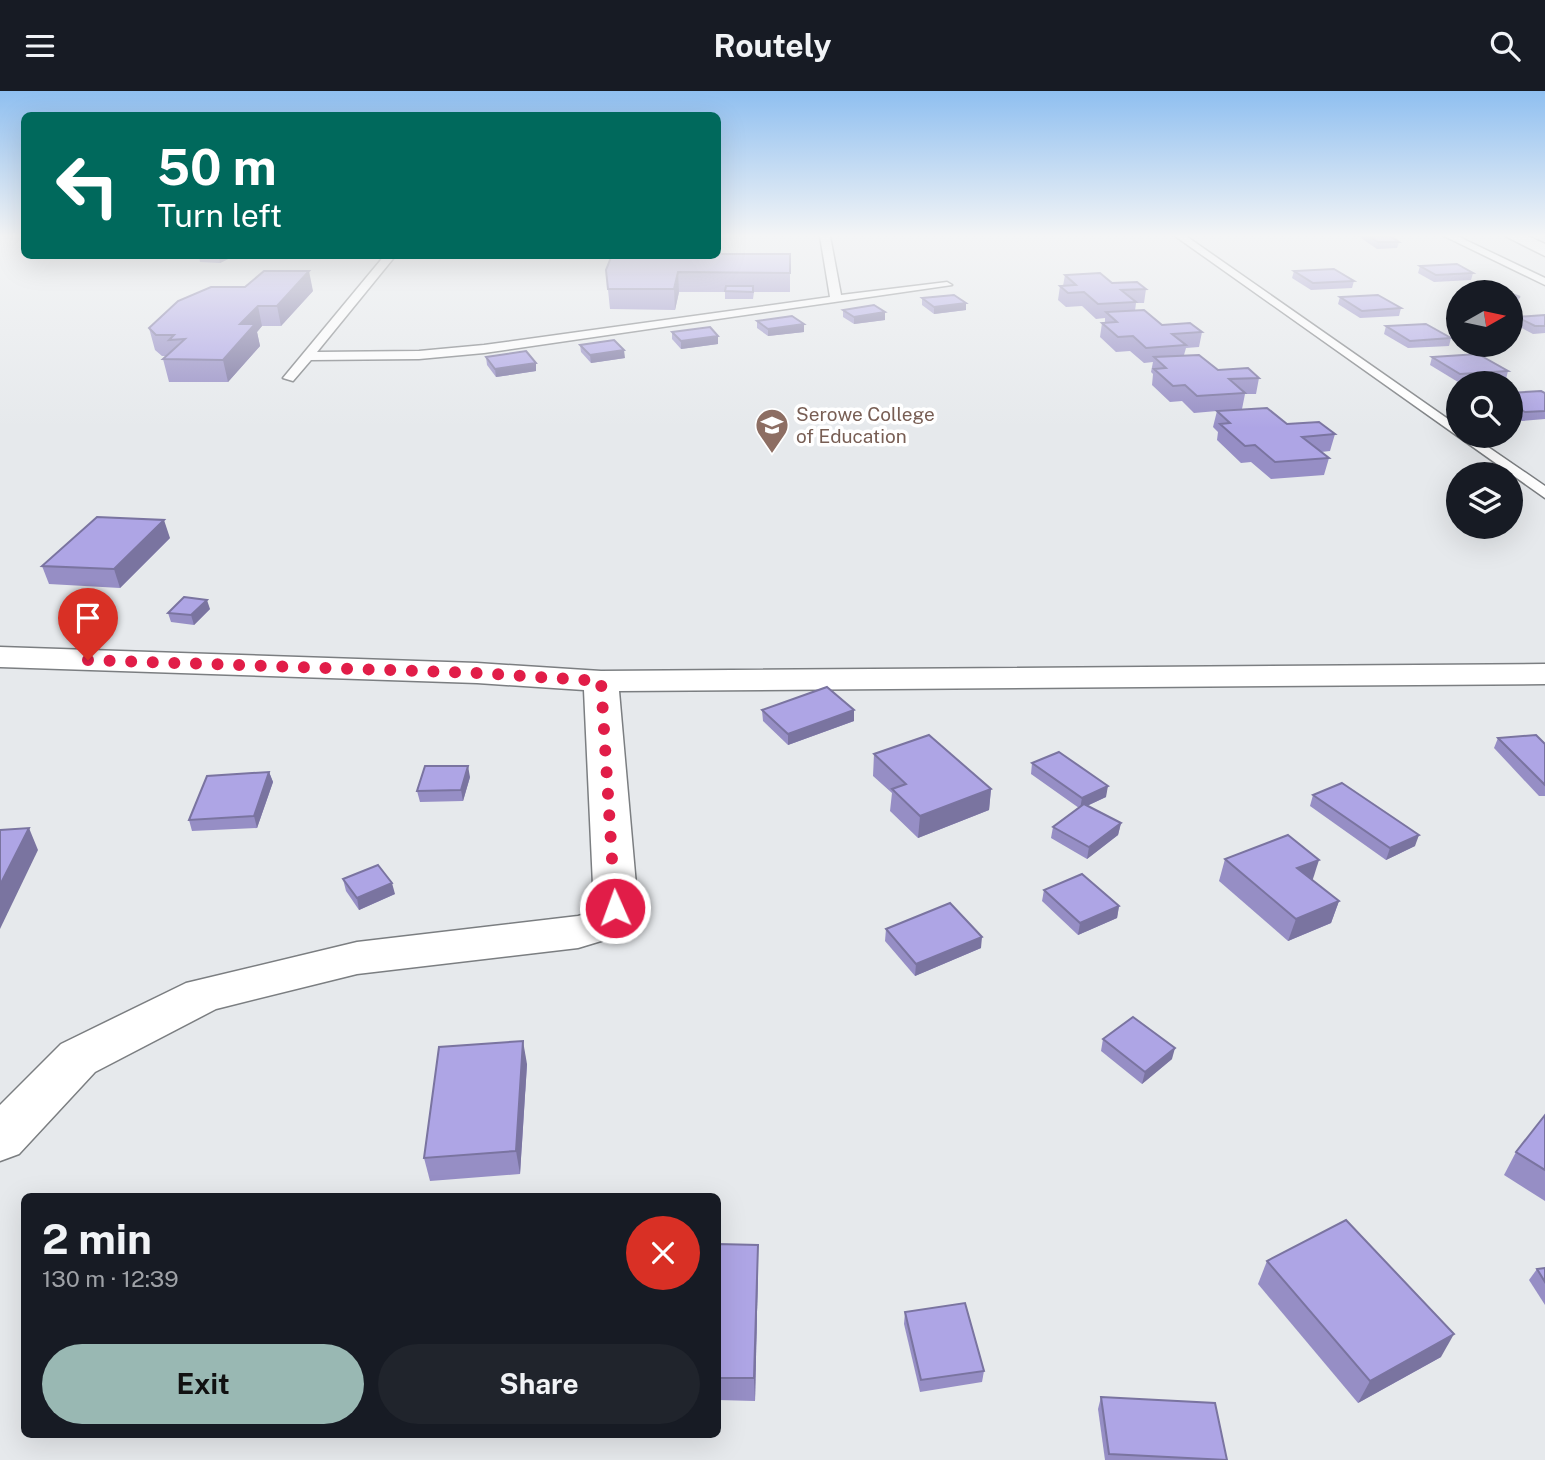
<!DOCTYPE html>
<meta charset="utf-8">
<style>
:root{--surface:#171b24;--page:#20242c;--text:#f1f3f6;--muted:#9ea1a6;--accent:#99b8b3}
body{margin:0;font-family:"Public Sans",sans-serif;background:var(--page);color:var(--text);height:100vh;display:flex;flex-direction:column;font-size:26px;white-space:nowrap}
*{box-sizing:border-box;margin:0}
p{font-size:23px;color:var(--muted)}
.icon{flex:none;width:38px;height:38px;fill:none;stroke:currentColor;stroke-width:2;stroke-linecap:round;stroke-linejoin:round}
.map{position:relative;flex:1;overflow:hidden}
.details{position:absolute;left:21px;top:1102px;width:700px;height:245px;display:flex;flex-direction:column;background:var(--surface);border-radius:10px;box-shadow:0 7px 28px #0002}
.details>*{flex:none}
.hud{position:absolute;left:21px;top:21px;width:700px;height:147px;border-radius:10px;box-shadow:0 7px 28px #0002;background:#00695c;color:#fff;overflow:hidden}
.needle{width:46px;rotate:81deg}
.buttons{position:absolute;left:1446px;top:189px;display:grid;gap:14px}
.buttons a{display:grid;place-items:center;width:77px;height:77px;border-radius:50%;background:var(--surface);box-shadow:0 7px 28px #0002;font-size:35px}
.pin{position:absolute;display:grid;place-items:center;width:60px;height:60px;color:#fff;margin:-72px -30px;border-radius:50% 50% 50% 0;rotate:-45deg;box-shadow:0 0 7px #0007}
.pin .icon{rotate:45deg}
.me{position:absolute;width:77px;margin:-38px;rotate:358deg;stroke-linejoin:round;filter:drop-shadow(0 0 5px #0008)}
.turn{display:flex;align-items:center;gap:24px;height:147px;padding:0 21px;font-size:32px}
.turn .icon{width:91px;height:91px;stroke-width:2.5}
.turn b{display:block;font-size:49px;line-height:60px}
.round{display:grid;place-items:center;flex:none;width:74px;height:74px;border-radius:37px;background:var(--page)}
.overview{display:flex;align-items:center;justify-content:space-between;height:119px;padding:0 21px}
h1{font-size:42px;font-weight:700;line-height:52px}
.button{display:flex;gap:14px;margin-top:auto;padding:14px 21px}
.button a{flex:1;height:80px;border-radius:42px;background:var(--accent);color:#111;font-size:28px;font-weight:700;line-height:80px;text-align:center}
.button a+a{background:var(--page);color:var(--text)}
header{display:flex;justify-content:space-between;align-items:center;height:91px;padding:0 21px;background:var(--surface);font-size:32px;font-weight:700}
.map>svg:first-child{display:block}
.lines{fill:none;stroke-linecap:round;stroke-linejoin:round}
.service-casing{stroke:#7b7e81;stroke-width:3}
.minor-casing{stroke:#7b7e81;stroke-width:3}
.service{fill:#fff;fill-rule:evenodd}
.minor{fill:#fff;fill-rule:evenodd}
.wall{fill:#968ec5}
.shaded-wall{fill:#7a74a0}
.building{fill:#aea5e5;stroke:#7a74a0;stroke-width:2}
.route{stroke:#e11d48;stroke-width:12;stroke-dasharray:0 21.6}
.labels{text-anchor:middle;stroke-width:7;stroke-linejoin:round;paint-order:stroke}
.far-education-label{font-size:19px;fill:#785e54;stroke:#fff;text-anchor:start}
</style>
<header><svg class="icon" aria-label="menu" viewBox="0 0 24 24"><path d="M4 6h16M4 12h16M4 18h16"/></svg>Routely<svg class="icon" aria-label="search" viewBox="0 0 24 24"><circle cx="10" cy="10" r="6"/><path d="M15 15l6 6"/></svg></header>
<div class="map">
<svg width="1545" height="1369" viewBox="0 0 1545 1369">
<rect width="100%" height="100%" fill="#e6e9ec"/>
<g class="lines">
<defs>
<g id="service">
<polygon points="820,145 830,145 841,204 947,191 952,194 484,262 419,268 311,269 293,290 283,287 385,164 396,164 317,261 419,260 484,254 830,206"/>
<polygon points="1175,145 1186,145 1458,335 1458,345 1472,345 1545,395 1545,407"/>
<polygon points="1444,145 1457,145 1545,187 1545,194"/>
</g>
<g id="minor">
<polygon points="1505,145 1528,145 1545,153 1545,165"/>
<polygon points="0,556 477,572 601,580 1545,573 1545,593 619,600 638,817 621,844 578,857 357,883 216,918 95,981 19,1063 0,1070 0,1014 61,953 186,892 357,851 578,825 589,822 594,816 584,599 477,592 0,576"/>
</g>
</defs>
<use href="#service" class="service-casing"/>
<use href="#minor" class="minor-casing"/>
<use href="#service" class="service"/>
<use href="#minor" class="minor"/>
</g>
<g class="wall">
<polygon points="1358,145 1390,145 1399,151 1397,157 1377,158"/>
<polygon points="790,163 790,201 754,201 753,208 725,208 725,201 679,201 675,219 610,218 606,179"/>
<polygon points="199,164 236,164 220,172 200,171"/>
<polygon points="1420,175 1473,182 1471,189 1434,191 1418,182"/>
<polygon points="1294,180 1354,190 1352,197 1311,199 1292,187"/>
<polygon points="1065,184 1146,198 1144,212 1136,212 1135,220 1162,234 1202,241 1199,256 1186,257 1184,264 1218,279 1259,287 1256,303 1245,303 1242,318 1287,333 1335,343 1330,360 1321,361 1329,367 1324,384 1271,388 1251,371 1241,372 1217,349 1218,341 1213,336 1217,320 1194,322 1182,310 1170,311 1152,294 1153,283 1151,281 1153,271 1144,272 1130,260 1116,261 1100,246 1102,232 1105,231 1105,227 1096,228 1082,215 1066,216 1058,209 1060,195 1063,195"/>
<polygon points="313,200 281,235 262,235 257,241 260,255 228,291 169,291 163,268 166,265 162,265 155,259 149,237"/>
<polygon points="1510,202 1520,206 1517,214 1510,214"/>
<polygon points="1340,206 1401,217 1399,225 1360,227 1338,213"/>
<polygon points="922,207 966,212 966,219 934,223 922,214"/>
<polygon points="843,219 885,229 854,233 843,226"/>
<polygon points="1545,224 1545,242 1533,243 1514,233 1517,226"/>
<polygon points="757,230 804,241 768,245 757,237"/>
<polygon points="1386,235 1451,247 1449,255 1408,257 1384,243"/>
<polygon points="672,241 718,245 718,253 681,258 672,248"/>
<polygon points="580,254 625,267 591,272 581,261"/>
<polygon points="486,266 536,280 496,286 487,274"/>
<polygon points="1432,266 1508,280 1506,288 1458,291 1430,274"/>
<polygon points="1510,302 1545,302 1545,328 1522,330 1510,322"/>
<polygon points="170,447 120,497 49,493 42,475"/>
<polygon points="210,518 194,534 171,531 168,522"/>
<polygon points="762,619 854,619 854,630 788,654 763,630"/>
<polygon points="1498,647 1545,653 1545,705 1539,705 1494,657"/>
<polygon points="874,663 991,698 989,719 918,747 890,720 892,702 873,685"/>
<polygon points="1032,672 1106,706 1087,715 1121,732 1118,744 1087,768 1051,747 1053,736 1079,717 1031,683"/>
<polygon points="269,681 273,691 257,737 192,740 189,729"/>
<polygon points="470,686 463,710 420,711 417,700"/>
<polygon points="1313,704 1415,755 1386,769 1310,715"/>
<polygon points="1225,768 1312,789 1339,810 1331,832 1288,850 1219,790"/>
<polygon points="343,788 395,803 359,819 346,800"/>
<polygon points="1044,799 1119,815 1117,827 1078,844 1042,810"/>
<polygon points="886,838 981,857 915,885 885,850"/>
<polygon points="1103,948 1172,968 1142,993 1101,960"/>
<polygon points="527,973 520,1083 430,1090 424,1067"/>
<polygon points="1545,1024 1545,1110 1504,1084 1516,1061"/>
<polygon points="718,1153 758,1177 755,1310 718,1309"/>
<polygon points="1267,1170 1441,1266 1358,1312 1258,1193"/>
<polygon points="1545,1177 1545,1214 1529,1189 1537,1178"/>
<polygon points="905,1221 984,1280 982,1291 920,1301 904,1233"/>
<polygon points="1101,1306 1227,1369 1105,1369 1098,1318"/>
</g>
<g class="shaded-wall">
<polygon points="221,164 236,164 220,172 219,166"/>
<polygon points="309,180 313,200 281,235 277,215"/>
<polygon points="678,181 679,201 675,219 674,198"/>
<polygon points="966,212 966,219 934,223 934,216"/>
<polygon points="258,215 262,235 257,241 260,255 228,291 223,269 240,233"/>
<polygon points="885,221 885,229 854,233 854,226"/>
<polygon points="804,233 804,241 768,245 768,238"/>
<polygon points="718,245 718,253 681,258 681,250"/>
<polygon points="624,259 625,267 591,272 590,264"/>
<polygon points="536,272 536,280 496,286 495,278"/>
<polygon points="164,429 170,447 120,497 114,478"/>
<polygon points="207,509 210,518 194,534 191,524"/>
<polygon points="854,619 854,630 788,654 788,643"/>
<polygon points="468,675 470,686 463,710 461,699"/>
<polygon points="269,681 273,691 257,737 254,725"/>
<polygon points="1108,695 1106,706 1080,718 1082,707"/>
<polygon points="991,698 989,719 918,747 920,725"/>
<polygon points="1121,732 1118,744 1087,768 1089,756"/>
<polygon points="29,737 38,759 0,838 0,794"/>
<polygon points="1419,744 1415,755 1386,769 1390,757"/>
<polygon points="1319,769 1312,791 1297,777"/>
<polygon points="392,792 395,803 359,819 357,807"/>
<polygon points="1339,810 1331,832 1288,850 1296,828"/>
<polygon points="1119,815 1117,827 1078,844 1080,832"/>
<polygon points="982,846 981,857 915,885 916,873"/>
<polygon points="523,950 527,973 520,1083 516,1060"/>
<polygon points="1175,957 1172,968 1142,993 1145,981"/>
<polygon points="758,1154 758,1177 755,1310 754,1287"/>
<polygon points="1454,1243 1441,1266 1358,1312 1370,1290"/>
</g>
<g class="building">
<polygon points="1369,145 1390,145 1399,151 1378,151"/>
<polygon points="718,163 790,163 790,182 678,181 674,198 608,198 606,179 612,164 718,164"/>
<polygon points="1457,173 1473,182 1436,184 1420,175"/>
<polygon points="1334,178 1354,190 1313,192 1294,180"/>
<polygon points="264,180 309,180 277,215 258,215 240,233 255,233 223,269 163,268 185,248 169,249 174,244 156,244 149,237 178,210 211,196 245,196"/>
<polygon points="1100,182 1112,192 1137,191 1146,198 1121,199 1136,211 1098,213 1084,201 1068,202 1060,195 1076,194 1065,184"/>
<polygon points="726,195 753,195 753,201 725,200"/>
<polygon points="1501,197 1510,201 1466,201 1461,199"/>
<polygon points="1510,202 1520,206 1510,207"/>
<polygon points="954,204 966,212 934,216 922,207"/>
<polygon points="1378,204 1401,217 1362,220 1340,206"/>
<polygon points="874,214 885,221 854,226 843,219"/>
<polygon points="1144,219 1162,234 1190,232 1202,241 1172,243 1186,254 1146,257 1133,245 1118,246 1102,232 1117,231 1106,221"/>
<polygon points="1545,224 1545,235 1535,235 1517,226"/>
<polygon points="792,225 804,233 768,238 757,230"/>
<polygon points="1426,233 1451,247 1410,250 1386,235"/>
<polygon points="710,236 718,245 681,250 672,241"/>
<polygon points="614,249 624,259 590,264 580,254"/>
<polygon points="526,260 536,272 495,278 486,266"/>
<polygon points="1478,263 1508,280 1460,283 1432,266"/>
<polygon points="1199,264 1218,279 1248,277 1259,287 1229,288 1245,302 1197,305 1185,294 1173,295 1154,278 1166,277 1154,266"/>
<polygon points="1541,300 1545,302 1545,320 1525,321 1510,312 1510,302"/>
<polygon points="1267,317 1287,333 1319,331 1335,343 1302,346 1329,367 1275,371 1255,354 1245,355 1220,333 1230,332 1217,320"/>
<polygon points="97,426 164,429 114,478 42,475"/>
<polygon points="184,506 207,509 191,524 168,522"/>
<polygon points="827,596 854,619 788,643 762,619"/>
<polygon points="929,644 991,698 920,725 892,698 906,693 874,663"/>
<polygon points="1536,644 1545,653 1545,694 1498,647"/>
<polygon points="1059,661 1108,695 1082,707 1032,672"/>
<polygon points="425,675 468,675 461,699 417,700"/>
<polygon points="269,681 254,725 189,729 207,685"/>
<polygon points="1342,692 1419,744 1390,757 1313,704"/>
<polygon points="1084,713 1121,732 1089,756 1053,736"/>
<polygon points="29,737 0,794 0,739"/>
<polygon points="1288,744 1319,769 1297,777 1339,810 1296,828 1225,768"/>
<polygon points="378,774 392,792 357,807 343,788"/>
<polygon points="1082,783 1119,815 1080,832 1044,799"/>
<polygon points="950,812 982,846 916,873 886,838"/>
<polygon points="1133,926 1175,957 1145,981 1103,948"/>
<polygon points="523,950 516,1060 424,1067 439,956"/>
<polygon points="1545,1024 1545,1079 1516,1061"/>
<polygon points="1346,1129 1454,1243 1370,1290 1267,1170"/>
<polygon points="718,1153 758,1154 754,1287 718,1287"/>
<polygon points="1545,1177 1545,1191 1537,1178"/>
<polygon points="965,1212 984,1280 921,1289 905,1221"/>
<polygon points="1101,1306 1215,1312 1227,1369 1109,1363"/>
</g>
<linearGradient id="sky" x2="0" y2="1"><stop stop-color="#8fbff0"/><stop offset="0.43" stop-color="#f4f5f6"/><stop offset="1" stop-color="#f4f5f6" stop-opacity="0"/></linearGradient>
<rect width="1545" height="337" fill="url(#sky)"/>
<g class="lines">
<polyline class="route" points="88,569 477,582 601,590 615,817"/>
</g>
<defs>
<symbol id="university-pin" viewBox="-11 -11 22 30"><path d="M0 17L-7.5 6A9.5 9.5 0 1 1 7.5 6Z" fill="#8d6e63" stroke="#fff"/><path d="M0-5L7-2L0 1L-7-2ZM-4 1L0 2.5L4 1V4Q0 6-4 4Z" fill="#fff"/></symbol>
</defs>
<g fill-rule="evenodd">
<use href="#university-pin" x="753" y="315" width="38" height="52"/>
</g>
<g class="labels">
<g class="far-education-label">
<text x="796" y="330">Serowe College<tspan x="796" dy="22">of Education</tspan></text>
</g>
</g>
</svg>
<div class="buttons">
<a><svg class="needle" viewBox="-14 -14 28 28"><path d="M0-13l5 13h-10z" fill="#e53935"/><path d="M0 13l5-13h-10z" fill="#9ea1a6"/></svg></a>
<a><svg class="icon" aria-label="search" viewBox="0 0 24 24"><circle cx="10" cy="10" r="6"/><path d="M15 15l6 6"/></svg></a>
<a><svg class="icon" aria-label="layers" viewBox="0 0 24 24"><path d="M12 4l9 5-9 5-9-5zM3 14l9 5 9-5"/></svg></a>
</div>
<div class="pin" style="left:88px;top:569px;background:#d93025"><svg class="icon" aria-label="arrive" viewBox="0 0 24 24"><path d="M6 21V4h12l-3 4 3 4H6"/></svg></div>
<svg class="me" style="left:615px;top:817px" viewBox="-20 -20 40 40"><circle r="17" fill="#e11d48" stroke="#fff" stroke-width="3"/><path d="M0-11L8 9 0 5-8 9z" fill="#fff"/></svg>
<div class="hud">
<div class="turn"><svg class="icon" aria-label="left" viewBox="0 0 24 24"><path d="M17 20v-9H6M10 6l-5 5 5 5"/></svg><div><b>50 m</b>Turn left</div></div>
</div>
<section class="details">
<div class="overview"><div><h1>2 min</h1><p>130 m · 12:39</p></div><a class="round" style="background:#d93025;color:#fff"><svg class="icon" aria-label="close" viewBox="0 0 24 24"><path d="M6 6l12 12M18 6L6 18"/></svg></a></div>
<div class="button"><a>Exit</a><a>Share</a></div>
</section>
</div>
